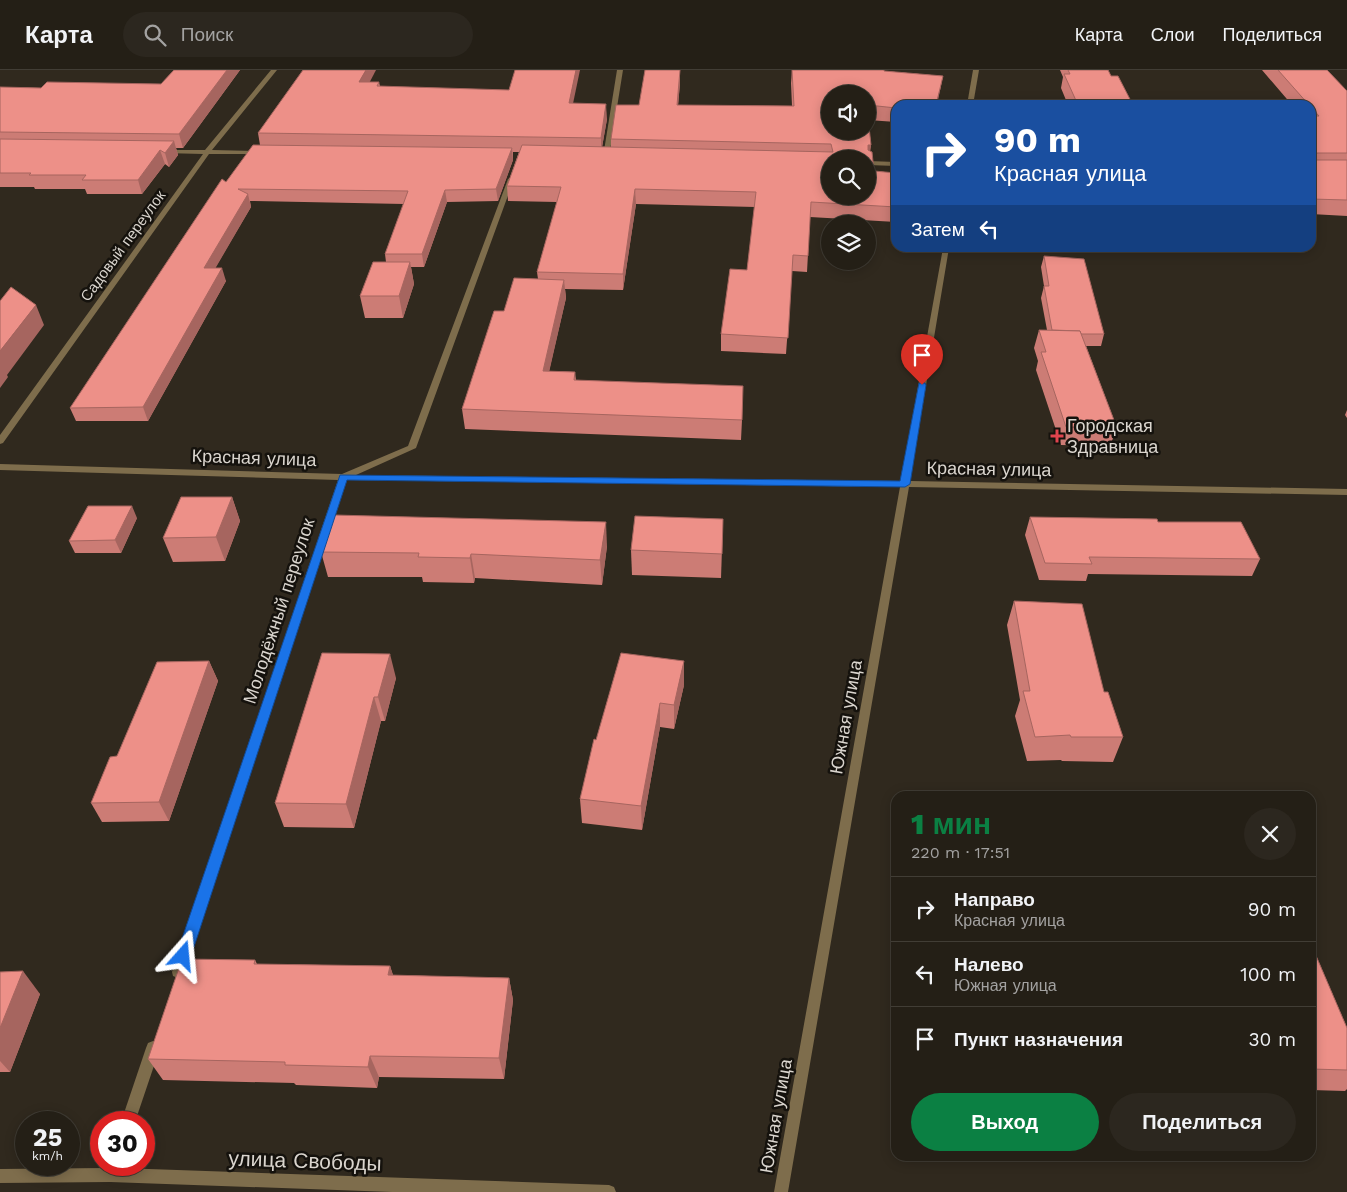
<!DOCTYPE html>
<html lang="ru">
<meta charset="utf-8">
<style>
:root{--surface:#241f16;--page:#2c271f;--text:#f1f3f6;--muted:#a3a2a1;--line:#413d35;--accent:#0b8043}
body{margin:0;font-family:"Work Sans",sans-serif;background:var(--page);color:var(--text);height:100vh;display:flex;flex-direction:column;font-size:19px;white-space:nowrap}
*{box-sizing:border-box;margin:0}
p{font-size:16px;color:var(--muted)}
.icon{flex:none;width:28px;height:28px;fill:none;stroke:currentColor;stroke-width:2;stroke-linecap:round;stroke-linejoin:round}
.map{position:relative;flex:1;overflow:hidden}
.side{position:absolute;left:891px;top:721px;width:425px;height:370px;display:flex;flex-direction:column;background:var(--surface);border-radius:15px;box-shadow:0 2px 12px #0003,0 0 0 1px var(--line)}
.side>*{flex:none}
.banner{position:absolute;left:891px;top:30px;width:425px;height:152px;border-radius:15px;box-shadow:0 2px 12px #0003,0 0 0 1px var(--line);background:#1a4fa0;color:#fff;overflow:hidden}
.fabs{position:absolute;left:821px;top:15px;display:grid;gap:10px}
.fabs a{display:grid;place-items:center;width:55px;height:55px;border-radius:50%;background:var(--surface);box-shadow:0 2px 12px #0003,0 0 0 1px var(--line);font-size:25px}
.speed{position:absolute;left:15px;top:1041px;display:flex;gap:10px;font-size:25px;font-weight:700;text-align:center}
.speed>*{display:grid;place-content:center;width:65px;height:65px;border-radius:50%;background:var(--surface);box-shadow:0 2px 12px #0003,0 0 0 1px var(--line);line-height:1}
.speed small{font-size:12px;font-weight:400}
.speed .limit{border:8px solid #d22;background:#fff;color:#111}
.pin{position:absolute;display:grid;place-items:center;width:42px;height:42px;color:#fff;margin:-51px -21px;border-radius:50% 50% 50% 0;rotate:-45deg;box-shadow:0 0 5px #0007}
.pin .icon{rotate:45deg}
.me{position:absolute;width:55px;margin:-28px;rotate:18deg;stroke-linejoin:round;filter:drop-shadow(0 0 4px #0008)}
.turn{display:flex;align-items:center;gap:18px;height:105px;padding:0 20px;font-size:22px}
.turn .icon{width:65px;height:65px;stroke-width:2.5}
.turn b{display:block;font-size:35px;line-height:42px}
.then{display:flex;align-items:center;height:48px;padding:0 20px;background:#0003;gap:10px;font-size:19px}
.round{display:grid;place-items:center;flex:none;width:52px;height:52px;border-radius:26px;background:var(--page)}
.summary{display:flex;align-items:center;justify-content:space-between;height:85px;padding:0 20px}
h1{font-size:30px;font-weight:800;line-height:38px;color:var(--accent)}
.primary-button{display:flex;gap:10px;margin-top:auto;padding:10px 20px}
.primary-button a{flex:1;height:58px;border-radius:30px;background:var(--accent);color:#fff;font-size:20px;font-weight:800;line-height:58px;text-align:center}
.primary-button a+a{background:var(--page);color:var(--text)}
ul{padding:0;list-style:none}
li{display:flex;align-items:center;gap:15px;height:65px;padding:0 20px;border-top:1px solid var(--line)}
li div{flex:1}
li b{display:block;font-size:19px}
li em{font-style:normal}
header{display:flex;align-items:center;gap:30px;box-sizing:border-box;height:70px;padding:0 25px;background:var(--surface);border-bottom:1px solid var(--line)}
header strong{font-size:24px}
nav{display:flex;gap:28px;margin-inline-start:auto;font-size:18px}
.search{width:350px;height:45px;background:var(--page);display:flex;align-items:center;gap:12px;box-sizing:border-box;padding:0 18px;border-radius:28px;color:var(--muted);font-size:19px}
.map>svg:first-child{display:block}
.lines{fill:none;stroke-linecap:round;stroke-linejoin:round}
.minor{fill:#7e6d4c;fill-rule:evenodd}
.wall{fill:#cc7c75;fill-rule:evenodd}
.shaded-wall{fill:#a6655f}
.building{fill:#ed9088;stroke:#a6655f;fill-rule:evenodd}
.route{fill:#1a73e8;stroke:#114b97}
.health-dot{fill:#e0444e;stroke:#15120d;stroke-width:2}
.labels{text-anchor:middle;stroke-width:5;stroke-linejoin:round;paint-order:stroke}
.far-street-label{font-size:15px;fill:#dad5ce;stroke:#15120d}
.poi-label{font-size:18px;fill:#dad5ce;stroke:#15120d;text-anchor:start}
.street-label{font-size:18px;fill:#dad5ce;stroke:#15120d}
.near-street-label{font-size:21px;fill:#dad5ce;stroke:#15120d}
</style>
<header>
<strong>Карта</strong>
<div class="search"><svg class="icon" aria-label="search" viewBox="0 0 24 24"><circle cx="10" cy="10" r="6"/><path d="M15 15l6 6"/></svg>Поиск</div>
<nav><a>Карта</a><a>Слои</a><a>Поделиться</a></nav>
</header>
<div class="map">
<svg width="1347" height="1122" viewBox="0 0 1347 1122">
<rect width="100%" height="100%" fill="#30291e"/>
<g class="lines">
<g class="minor">
<polygon points="271,0 277,0 212,80 259,81 261,82 261,84 209,84 3,373 0,374 0,365 203,84 163,83 161,82 161,80 205,80"/>
<polygon points="617,0 623,0 609,87 606,89 603,87"/>
<polygon points="973,0 979,0 973,35 967,35"/>
<polygon points="868,91 896,92 896,96 868,95"/>
<polygon points="511,107 514,109 416,378 356,405 901,411 943,178 949,178 910,411 1347,419 1347,425 909,417 788,1122 774,1122 900,417 346,410 184,902 183,906 178,908 173,906 172,902 338,410 0,400 0,394 342,404 408,376 508,109"/>
<polygon points="153,971 158,973 160,978 135,1052 121,1052 146,978 148,973"/>
<polygon points="107,1095 121,1095 120,1098 609,1115 614,1117 616,1122 392,1122 110,1112 0,1113 0,1099 106,1098"/>
</g>
</g>
<g class="wall">
<polygon points="174,0 240,0 183,78 176,78 178,85 169,97 165,94 142,124 87,124 85,119 35,119 34,117 0,117 0,17 41,18 161,14"/>
<path d="M680 0V13L678 35 792 36 791 13 792 0 884 1 943 6 940 20 896 35V52L868 50 871 75 870 81 874 101 896 103V152L810 147 807 202 792 201 786 284 721 281V264L747 200 755 137 636 134 623 220 565 219 566 228 549 301 575 302 576 310 742 350 741 370 465 359 462 339 504 241 538 209 537 202 557 132 508 131 507 116 519 82H513V90L498 131 447 132 424 197H411L414 214 403 248H365L360 226 386 192 385 184 404 134 250 131 251 137 215 198 226 211 148 351H76L70 338 226 112 260 75 258 63 370 12H379L380 16 573 33 607 49 602 77H611V69L639 35ZM868 24V61H830Z"/>
<polygon points="1060,0 1108,0 1111,6 1133,35 1068,35 1061,18 1063,7"/>
<polygon points="1262,0 1327,0 1347,21 1347,146 1311,144 1311,35 1292,35"/>
<polygon points="1044,186 1104,264 1101,276 1086,276 1117,358 1110,376 1061,375 1036,300 1038,291 1034,278 1039,260 1047,260 1041,228 1044,216 1041,197"/>
<polygon points="1347,340 1347,348 1345,345"/>
<polygon points="232,427 240,451 225,491 173,492 163,468"/>
<polygon points="1030,447 1158,452 1260,489 1252,506 1088,504 1086,511 1039,510 1025,465"/>
<polygon points="137,448 121,483 75,483 69,471"/>
<polygon points="723,449 721,508 632,505 631,480"/>
<polygon points="607,476 602,515 475,508 474,513 423,512 422,507 328,507 321,482"/>
<polygon points="1014,531 1104,622 1123,667 1113,692 1062,691 1061,690 1027,691 1015,646 1020,630 1007,555"/>
<polygon points="322,583 396,608 385,651 381,651 354,758 284,757 275,733"/>
<polygon points="209,591 218,611 169,751 102,752 91,733 117,686"/>
<polygon points="684,615 674,659 660,657 642,760 582,753 580,729 596,670"/>
<polygon points="1311,874 1347,958 1347,1019 1345,1021 1311,1020"/>
<polygon points="255,890 257,894 390,896 393,905 509,908 513,930 504,1009 379,1007 377,1018 296,1015 294,1013 163,1010 148,989"/>
<polygon points="0,902 40,924 10,1002 0,1002"/>
</g>
<g class="shaded-wall">
<polygon points="227,0 240,0 183,78 179,64"/>
<polygon points="366,0 376,0 362,27 359,12"/>
<polygon points="576,0 580,0 570,48 569,33"/>
<polygon points="680,0 680,13 677,49 677,35"/>
<polygon points="943,6 937,35 936,35"/>
<polygon points="606,34 607,49 601,83 601,68"/>
<polygon points="174,71 178,85 169,97 165,83"/>
<polygon points="868,75 871,75 869,89 868,89"/>
<polygon points="512,78 513,90 498,131 496,119"/>
<polygon points="160,80 165,94 142,124 138,110"/>
<polygon points="635,119 636,134 623,220 623,204"/>
<polygon points="445,120 447,132 424,197 422,184"/>
<polygon points="248,124 251,137 208,211 204,198"/>
<polygon points="410,192 414,214 403,248 399,226"/>
<polygon points="222,198 226,211 148,351 143,337"/>
<polygon points="564,210 566,228 545,320 543,301"/>
<polygon points="36,235 44,255 7,305 8,307 0,318 0,281"/>
<polygon points="232,427 240,451 225,491 216,467"/>
<polygon points="132,436 137,448 121,483 115,470"/>
<polygon points="606,452 607,476 602,515 600,490"/>
<polygon points="471,484 475,508 474,513 470,488"/>
<polygon points="390,584 396,608 385,651 378,627"/>
<polygon points="209,591 218,611 169,751 159,732"/>
<polygon points="684,591 684,615 674,659 674,635"/>
<polygon points="374,627 381,651 354,758 346,734"/>
<polygon points="660,633 660,657 642,760 641,736"/>
<polygon points="390,896 397,918 388,905"/>
<polygon points="23,901 40,924 10,1002 0,991 0,958"/>
<polygon points="509,908 513,930 504,1009 499,988"/>
<polygon points="370,986 379,1007 377,1018 368,997"/>
</g>
<g class="building">
<polygon points="174,0 227,0 179,64 0,62 0,17 41,18 47,12 161,14"/>
<polygon points="303,0 366,0 359,12 379,12 377,16 509,20 515,0 576,0 569,33 606,34 601,68 258,63"/>
<path d="M645 0H680L677 35 794 36 792 0H884V1L943 6 936 35H896V38L868 35V24H830V61H868V47L871 75H868V80L872 82 874 101 896 103V137L811 132 808 186 793 185 788 268 721 264 730 199 747 200 756 122 635 119 623 204 537 202 561 117 507 116 522 75 833 82 831 74 611 69 616 35H639ZM830 89H868V126H830Z"/>
<polygon points="1068,0 1108,0 1111,6 1118,6 1133,35 1078,35 1064,4 1070,4"/>
<polygon points="1278,0 1327,0 1347,21 1347,83 1317,83 1315,89 1317,90 1347,90 1347,130 1311,129 1311,46 1319,46 1311,37 1311,35 1309,35"/>
<polygon points="0,69 174,71 165,83 160,80 138,110 82,110 86,105 29,105 31,103 0,103"/>
<polygon points="253,75 512,78 496,119 445,120 422,184 385,184 408,121 238,119 248,124 204,198 222,198 143,337 70,338 222,109 226,112"/>
<polygon points="1044,186 1084,189 1104,264 1081,264 1080,261 1052,260 1044,216 1049,216"/>
<polygon points="373,192 410,192 399,226 360,226"/>
<polygon points="514,208 564,210 543,301 575,302 574,310 743,316 742,350 462,339 494,241 504,241"/>
<polygon points="11,217 36,235 0,281 0,231"/>
<polygon points="1039,260 1080,261 1117,358 1066,357 1041,282 1046,282"/>
<polygon points="181,427 232,427 216,467 163,468"/>
<polygon points="88,436 132,436 115,470 69,471"/>
<polygon points="334,445 606,452 600,490 471,484 470,488 418,487 419,483 321,482"/>
<polygon points="635,446 723,449 722,484 631,480"/>
<polygon points="1030,447 1157,449 1158,452 1241,452 1260,489 1089,487 1092,494 1045,493"/>
<polygon points="1014,531 1082,534 1104,622 1108,622 1123,667 1071,667 1070,665 1035,667 1023,621 1030,621"/>
<polygon points="322,583 390,584 378,627 374,627 346,734 275,733"/>
<polygon points="621,583 684,591 674,635 660,633 641,736 580,729 594,669 596,670"/>
<polygon points="209,591 159,732 91,733 110,687 117,686 157,592"/>
<polygon points="1311,874 1347,958 1347,1000 1311,999"/>
<polygon points="182,889 255,890 254,894 390,896 388,905 509,908 499,988 370,986 368,997 285,995 285,992 148,989"/>
<polygon points="23,901 0,958 0,902"/>
</g>
<polygon class="route" points="919,313 925,313 926,315 910,414 905,417 347,410 191,886 188,891 183,893 178,891 176,886 340,405 900,411"/>
<path class="health-dot" d="M1054.5 358.5h5v5h5v5h-5v5h-5v-5h-5v-5h5z"/>
<g class="labels">
<g class="far-street-label">
<text transform="translate(123 176) rotate(-54)" y="5">Садовый переулок</text>
</g>
<g class="poi-label">
<text x="1067" y="362">Городская<tspan x="1067" dy="21">Здравница</tspan></text>
</g>
<g class="street-label">
<text transform="translate(254 388) rotate(2)" y="6">Красная улица</text>
<text transform="translate(989 399) rotate(1)" y="6">Красная улица</text>
<text transform="translate(279 541) rotate(-72)" y="6">Молодёжный переулок</text>
<text transform="translate(846 647) rotate(-80)" y="6">Южная улица</text>
<text transform="translate(776 1046) rotate(-80)" y="6">Южная улица</text>
</g>
<g class="near-street-label">
<text transform="translate(305 1091) rotate(2)" y="7">улица Свободы</text>
</g>
</g>
</svg>
<div class="fabs">
<a><svg class="icon" aria-label="sound" viewBox="0 0 24 24"><path d="M4 9h4l5-4v14l-5-4H4zM17 9q2 3 0 6"/></svg></a>
<a><svg class="icon" aria-label="search" viewBox="0 0 24 24"><circle cx="10" cy="10" r="6"/><path d="M15 15l6 6"/></svg></a>
<a><svg class="icon" aria-label="layers" viewBox="0 0 24 24"><path d="M12 4l9 5-9 5-9-5zM3 14l9 5 9-5"/></svg></a>
</div>
<div class="speed"><div>25<small>km/h</small></div><div class="limit">30</div></div>
<div class="pin" style="left:922px;top:315px;background:#d93025"><svg class="icon" aria-label="arrive" viewBox="0 0 24 24"><path d="M6 21V4h12l-3 4 3 4H6"/></svg></div>
<svg class="me" style="left:183px;top:886px" viewBox="-20 -20 40 40"><path d="M0-17L14 15 0 8-14 15z" fill="#1a73e8" stroke="#fff" stroke-width="4"/></svg>
<div class="banner">
<div class="turn"><svg class="icon" aria-label="right" viewBox="0 0 24 24"><path d="M7 20v-9h11M14 6l5 5-5 5"/></svg><div><b>90 m</b>Красная улица</div></div>
<div class="then">Затем<svg class="icon" aria-label="left" viewBox="0 0 24 24"><path d="M17 20v-9H6M10 6l-5 5 5 5"/></svg></div>
</div>
<section class="side">
<div class="summary"><div><h1>1 мин</h1><p>220 m · 17:51</p></div><a class="round"><svg class="icon" aria-label="close" viewBox="0 0 24 24"><path d="M6 6l12 12M18 6L6 18"/></svg></a></div>
<ul>
<li><svg class="icon" aria-label="right" viewBox="0 0 24 24"><path d="M7 20v-9h11M14 6l5 5-5 5"/></svg><div><b>Направо</b><p>Красная улица</p></div><em>90 m</em></li>
<li><svg class="icon" aria-label="left" viewBox="0 0 24 24"><path d="M17 20v-9H6M10 6l-5 5 5 5"/></svg><div><b>Налево</b><p>Южная улица</p></div><em>100 m</em></li>
<li><svg class="icon" aria-label="arrive" viewBox="0 0 24 24"><path d="M6 21V4h12l-3 4 3 4H6"/></svg><div><b>Пункт назначения</b></div><em>30 m</em></li>
</ul>
<div class="primary-button"><a>Выход</a><a>Поделиться</a></div>
</section>
</div>
